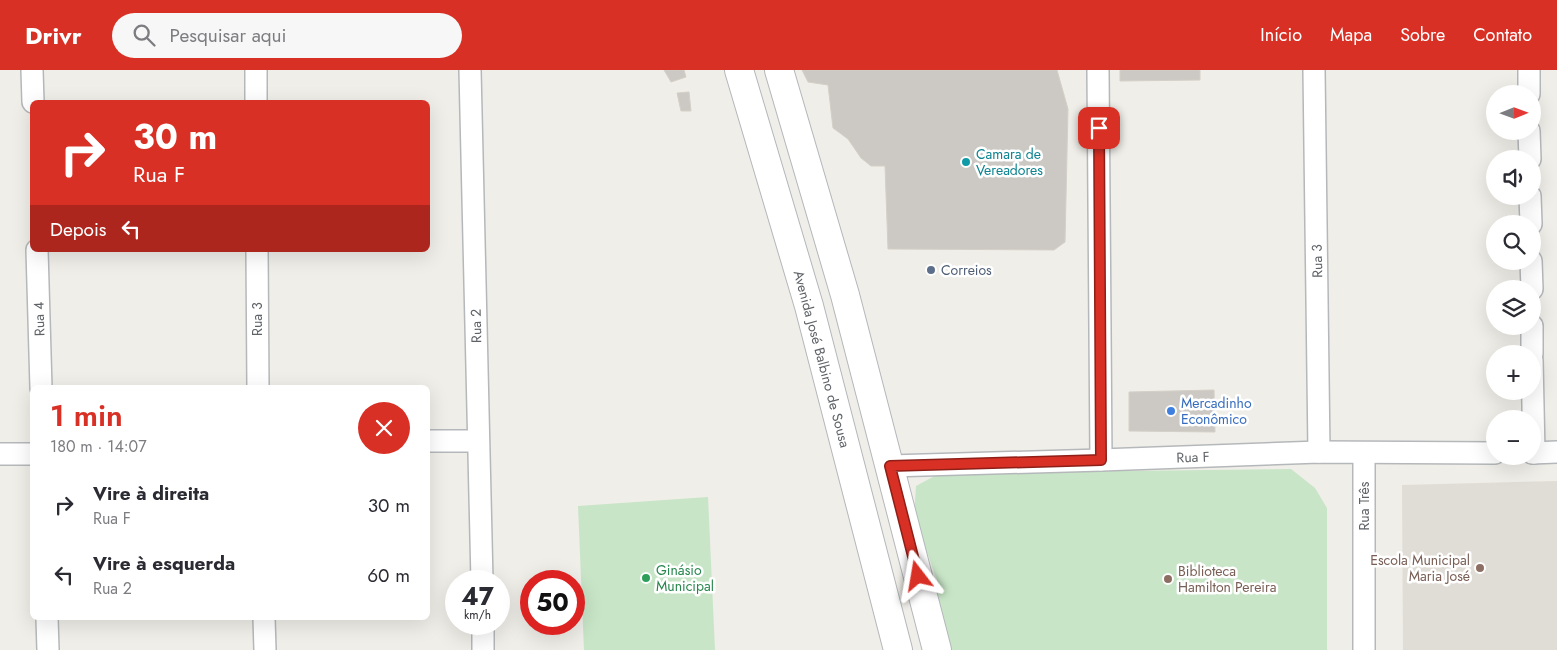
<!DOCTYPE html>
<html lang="pt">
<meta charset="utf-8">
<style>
:root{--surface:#fff;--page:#f7f7f7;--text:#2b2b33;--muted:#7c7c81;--accent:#d93025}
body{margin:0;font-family:Jost,sans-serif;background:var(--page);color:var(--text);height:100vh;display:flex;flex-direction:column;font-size:19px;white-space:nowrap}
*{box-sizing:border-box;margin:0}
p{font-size:16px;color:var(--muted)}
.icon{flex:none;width:28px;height:28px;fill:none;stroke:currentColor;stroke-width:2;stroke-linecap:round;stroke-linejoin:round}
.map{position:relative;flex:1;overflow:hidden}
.drawer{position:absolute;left:30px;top:315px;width:400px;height:235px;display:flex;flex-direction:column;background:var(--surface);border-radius:8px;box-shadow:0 5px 20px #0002}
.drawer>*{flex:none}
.hud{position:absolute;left:30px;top:30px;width:400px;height:152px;border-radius:8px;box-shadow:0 5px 20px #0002;background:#d93025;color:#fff;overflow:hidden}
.needle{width:32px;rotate:89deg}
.fabs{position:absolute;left:1486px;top:15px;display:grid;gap:10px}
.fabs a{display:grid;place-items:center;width:55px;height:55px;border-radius:50%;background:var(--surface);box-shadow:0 5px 20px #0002;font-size:25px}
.speed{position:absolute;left:445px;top:500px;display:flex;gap:10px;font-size:25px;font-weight:700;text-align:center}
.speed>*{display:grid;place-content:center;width:65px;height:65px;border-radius:50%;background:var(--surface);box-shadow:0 5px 20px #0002;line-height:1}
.speed small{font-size:12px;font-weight:400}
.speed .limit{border:8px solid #d22;background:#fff;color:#111}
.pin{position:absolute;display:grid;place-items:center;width:42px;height:42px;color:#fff;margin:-21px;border-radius:10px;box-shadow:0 2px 8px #0006}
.me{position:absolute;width:55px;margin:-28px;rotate:346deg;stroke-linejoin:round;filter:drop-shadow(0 0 4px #0008)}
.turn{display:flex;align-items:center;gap:18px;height:105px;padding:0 20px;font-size:22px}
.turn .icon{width:65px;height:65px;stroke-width:2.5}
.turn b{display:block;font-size:35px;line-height:42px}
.then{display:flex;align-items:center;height:48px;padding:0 20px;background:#0003;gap:10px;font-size:19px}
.round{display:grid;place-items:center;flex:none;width:52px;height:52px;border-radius:26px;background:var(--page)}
.headline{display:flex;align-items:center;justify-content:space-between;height:85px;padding:0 20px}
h1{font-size:30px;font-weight:600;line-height:38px;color:var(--accent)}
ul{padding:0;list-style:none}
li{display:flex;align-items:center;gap:15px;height:70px;padding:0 20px}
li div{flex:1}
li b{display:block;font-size:19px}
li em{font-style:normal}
header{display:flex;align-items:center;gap:30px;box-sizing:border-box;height:70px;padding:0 25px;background:var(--accent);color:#fff}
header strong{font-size:24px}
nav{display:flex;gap:28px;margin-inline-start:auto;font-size:18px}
.search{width:350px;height:45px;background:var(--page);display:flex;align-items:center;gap:12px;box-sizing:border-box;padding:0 18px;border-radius:28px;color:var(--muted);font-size:19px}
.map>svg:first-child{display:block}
.education{fill:#e0ddd6}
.green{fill:#c8e5c7}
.building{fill:#ccc9c4;stroke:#d4d0c7}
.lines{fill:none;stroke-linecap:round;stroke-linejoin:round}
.street-casing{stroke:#b5b8bb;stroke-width:24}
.secondary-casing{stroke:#b4b7bb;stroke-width:30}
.street{stroke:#fff;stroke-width:21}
.secondary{stroke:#fff;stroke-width:28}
.route-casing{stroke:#8d1f18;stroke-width:12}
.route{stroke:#d93025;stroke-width:9}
.culture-dot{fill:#0f9aa8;stroke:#fff;stroke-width:2}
.service-dot{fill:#5c6f8a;stroke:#fff;stroke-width:2}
.shop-dot{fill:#3f7fe0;stroke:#fff;stroke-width:2}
.education-dot{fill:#8d6e63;stroke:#fff;stroke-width:2}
.leisure-dot{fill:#2e9e5b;stroke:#fff;stroke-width:2}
.labels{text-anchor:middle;stroke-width:5;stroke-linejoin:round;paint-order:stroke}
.culture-label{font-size:14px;fill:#0d838f;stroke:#fff;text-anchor:start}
.street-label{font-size:14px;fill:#5f6367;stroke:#fff}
.service-label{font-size:14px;fill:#4e5e75;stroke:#fff;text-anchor:start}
.shop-label{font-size:14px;fill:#366cbe;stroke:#fff;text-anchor:start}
.education-label{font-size:14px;fill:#785e54;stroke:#fff;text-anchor:end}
.leisure-label{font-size:14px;fill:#27864d;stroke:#fff;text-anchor:start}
</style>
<header>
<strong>Drivr</strong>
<div class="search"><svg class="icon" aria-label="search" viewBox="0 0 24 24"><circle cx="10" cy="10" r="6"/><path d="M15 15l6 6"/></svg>Pesquisar aqui</div>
<nav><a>Início</a><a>Mapa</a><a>Sobre</a><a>Contato</a></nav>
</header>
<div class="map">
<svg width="1557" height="580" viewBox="0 0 1557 580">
<rect width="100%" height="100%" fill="#f0eee8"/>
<polygon class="education" points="1557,411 1557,580 1403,580 1402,415"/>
<g class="green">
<polygon points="1291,399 1315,418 1327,438 1327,580 935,580 927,552 940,519 914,445 916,416 940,403"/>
<polygon points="708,427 715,580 584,580 578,436"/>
</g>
<g class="building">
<polygon points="664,0 684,0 686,7 671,12"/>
<polygon points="802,0 1057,0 1068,39 1065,172 1054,180 888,179 885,96 871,96 861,88 848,69 833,58 828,15 808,12"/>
<polygon points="1120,0 1200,0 1200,10 1120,11"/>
<polygon points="689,22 691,41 681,41 677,23"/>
<polygon points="1214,320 1215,362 1129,361 1129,322"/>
</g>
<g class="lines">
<defs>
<g id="street">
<polyline points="32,0 33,32"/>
<polyline points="256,0 256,32"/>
<polyline points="470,0 482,511"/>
<polyline points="1098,0 1101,390"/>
<polyline points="1314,0 1319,382"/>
<polyline points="1529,0 1529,24"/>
<polyline points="1529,61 1530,89"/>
<polyline points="1530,126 1531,154"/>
<polyline points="37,180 41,318"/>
<polyline points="257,180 258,318"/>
<polyline points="1531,191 1532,219"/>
<polyline points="1532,256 1532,284"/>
<polyline points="1532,290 1534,383"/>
<polyline points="428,371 478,371"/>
<polyline points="1532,383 1557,382"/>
<polyline points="0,384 32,384"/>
<polyline points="890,396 1101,390 1319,382 1495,383"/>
<polyline points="47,548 48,580"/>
<polyline points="264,548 265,580"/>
<polyline points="483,554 483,580"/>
<polyline points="1364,580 1364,383"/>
</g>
<g id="secondary">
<polyline points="739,0 809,236 898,580"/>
<polyline points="779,0 845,225 937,580"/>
</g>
</defs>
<use href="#street" class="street-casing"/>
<use href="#secondary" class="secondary-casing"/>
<use href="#street" class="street"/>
<use href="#secondary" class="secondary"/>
</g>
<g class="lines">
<defs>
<polyline id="route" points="918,506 890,396 1101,390 1099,58"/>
</defs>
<use href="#route" class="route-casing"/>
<use href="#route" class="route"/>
</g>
<circle class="culture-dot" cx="966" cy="92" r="5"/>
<circle class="service-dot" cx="931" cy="200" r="5"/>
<circle class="shop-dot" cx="1171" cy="341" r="5"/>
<g class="education-dot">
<circle cx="1480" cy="498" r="5"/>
<circle cx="1168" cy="509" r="5"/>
</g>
<circle class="leisure-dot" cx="646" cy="508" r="5"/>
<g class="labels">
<g class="culture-label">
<text x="976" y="89">Camara de<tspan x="976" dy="16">Vereadores</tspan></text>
</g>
<g class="street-label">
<text transform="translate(1317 191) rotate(-91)" y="5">Rua 3</text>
<text transform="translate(39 249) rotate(-92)" y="5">Rua 4</text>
<text transform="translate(257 249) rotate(-90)" y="5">Rua 3</text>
<text transform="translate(476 256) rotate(-91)" y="5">Rua 2</text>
<text transform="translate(822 289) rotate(75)" y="5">Avenida José Balbino de Sousa</text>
<text transform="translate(1193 387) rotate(-2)" y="5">Rua F</text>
<text transform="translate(1364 436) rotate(-90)" y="5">Rua Três</text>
</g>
<g class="service-label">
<text x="941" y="205">Correios</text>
</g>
<g class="shop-label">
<text x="1181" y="338">Mercadinho<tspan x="1181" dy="16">Econômico</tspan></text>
</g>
<g class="education-label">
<text x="1470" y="495">Escola Municipal<tspan x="1470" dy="16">Maria José</tspan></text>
<text x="1178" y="506" text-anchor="start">Biblioteca<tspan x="1178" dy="16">Hamilton Pereira</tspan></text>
</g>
<g class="leisure-label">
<text x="656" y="505">Ginásio<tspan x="656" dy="16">Municipal</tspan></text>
</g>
</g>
</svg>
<div class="fabs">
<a><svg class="needle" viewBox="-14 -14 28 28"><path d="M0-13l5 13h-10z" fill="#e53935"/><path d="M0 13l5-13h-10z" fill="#7c7c81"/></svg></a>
<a><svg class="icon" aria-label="sound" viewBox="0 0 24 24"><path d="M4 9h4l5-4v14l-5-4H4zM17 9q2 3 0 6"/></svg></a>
<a><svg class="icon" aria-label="search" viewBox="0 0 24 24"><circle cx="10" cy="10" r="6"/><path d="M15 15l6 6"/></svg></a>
<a><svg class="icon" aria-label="layers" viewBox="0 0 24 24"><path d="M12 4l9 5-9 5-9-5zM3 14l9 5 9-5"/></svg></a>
<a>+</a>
<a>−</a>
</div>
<div class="speed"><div>47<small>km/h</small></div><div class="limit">50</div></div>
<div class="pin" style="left:1099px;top:58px;background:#d93025"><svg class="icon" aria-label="arrive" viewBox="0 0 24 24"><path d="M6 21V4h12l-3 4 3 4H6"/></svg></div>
<svg class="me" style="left:918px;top:506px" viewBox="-20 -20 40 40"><path d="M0-17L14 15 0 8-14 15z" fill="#d93025" stroke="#fff" stroke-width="4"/></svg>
<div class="hud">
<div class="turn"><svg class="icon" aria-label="right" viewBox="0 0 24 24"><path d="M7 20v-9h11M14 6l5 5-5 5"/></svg><div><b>30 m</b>Rua F</div></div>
<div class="then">Depois<svg class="icon" aria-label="left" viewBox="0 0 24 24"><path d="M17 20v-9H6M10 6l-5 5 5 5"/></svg></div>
</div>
<section class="drawer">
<div class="headline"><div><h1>1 min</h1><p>180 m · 14:07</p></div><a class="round" style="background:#d93025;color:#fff"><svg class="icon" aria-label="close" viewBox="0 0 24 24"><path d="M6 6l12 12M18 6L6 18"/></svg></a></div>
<ul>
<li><svg class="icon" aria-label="right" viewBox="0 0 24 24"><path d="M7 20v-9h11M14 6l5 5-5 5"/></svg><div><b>Vire à direita</b><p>Rua F</p></div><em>30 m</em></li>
<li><svg class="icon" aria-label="left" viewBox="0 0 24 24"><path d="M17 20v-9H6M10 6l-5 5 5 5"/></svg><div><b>Vire à esquerda</b><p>Rua 2</p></div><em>60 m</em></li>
</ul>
</section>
</div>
